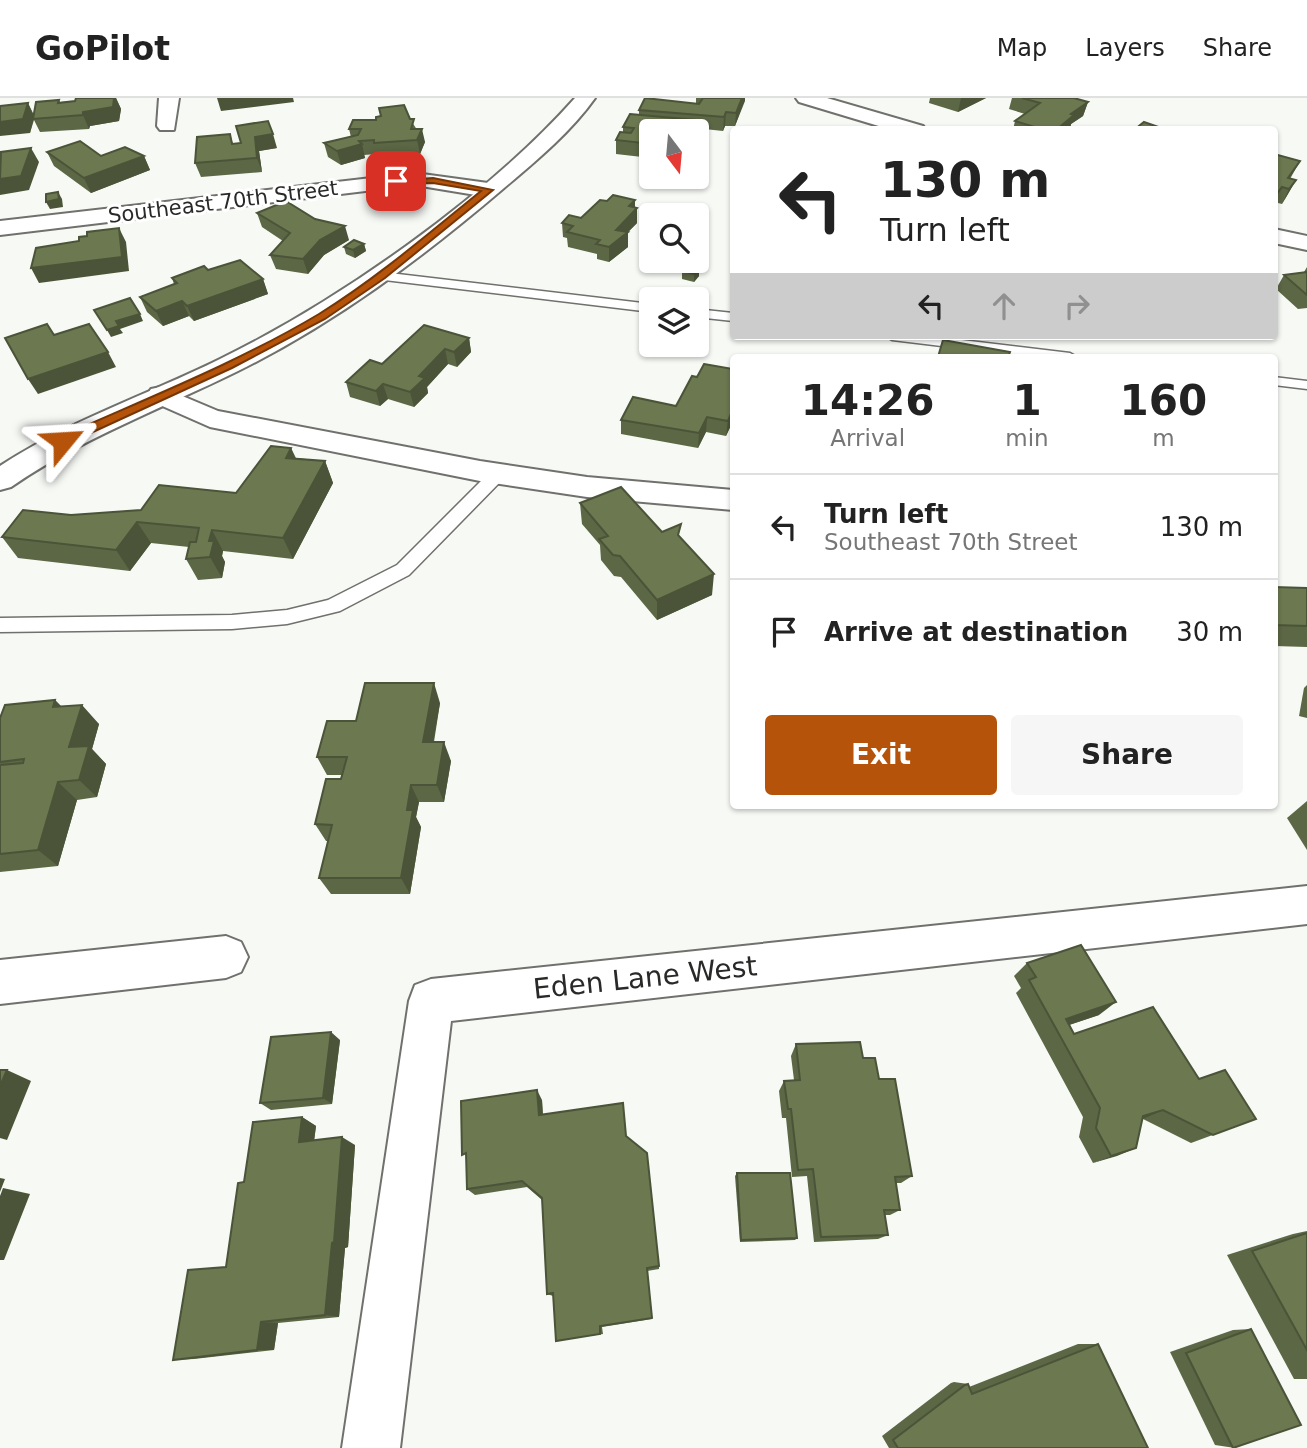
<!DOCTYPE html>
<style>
:root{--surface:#fff;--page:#f6f6f6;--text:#222;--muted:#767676;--line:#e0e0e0;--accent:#b45309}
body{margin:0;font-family:"DejaVu Sans",sans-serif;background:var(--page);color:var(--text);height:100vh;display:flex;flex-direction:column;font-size:26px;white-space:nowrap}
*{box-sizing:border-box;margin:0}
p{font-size:23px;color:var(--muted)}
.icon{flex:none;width:38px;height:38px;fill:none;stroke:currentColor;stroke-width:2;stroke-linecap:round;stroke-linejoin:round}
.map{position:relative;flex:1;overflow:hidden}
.panel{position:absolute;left:730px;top:256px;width:548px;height:455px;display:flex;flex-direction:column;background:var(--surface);border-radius:7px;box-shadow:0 2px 5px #0004}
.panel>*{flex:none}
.hud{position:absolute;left:730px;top:28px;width:548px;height:214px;border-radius:7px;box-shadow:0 2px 5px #0004;background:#fff;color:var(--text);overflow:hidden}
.needle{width:46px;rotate:164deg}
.controls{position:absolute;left:639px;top:21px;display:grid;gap:14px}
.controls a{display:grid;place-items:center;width:70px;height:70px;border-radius:7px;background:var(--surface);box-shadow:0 2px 5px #0004;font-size:35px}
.pin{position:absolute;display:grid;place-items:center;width:60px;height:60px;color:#fff;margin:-30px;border-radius:14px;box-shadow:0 4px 10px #0006}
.me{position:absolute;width:77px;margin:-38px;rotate:63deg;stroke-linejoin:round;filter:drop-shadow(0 0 5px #0008)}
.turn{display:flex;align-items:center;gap:24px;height:147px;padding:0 35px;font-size:32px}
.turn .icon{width:91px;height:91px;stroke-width:2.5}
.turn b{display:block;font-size:49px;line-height:60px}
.lanes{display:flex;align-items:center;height:66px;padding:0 35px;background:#0003;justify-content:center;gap:35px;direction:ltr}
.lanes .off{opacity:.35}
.eta{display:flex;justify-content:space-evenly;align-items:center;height:119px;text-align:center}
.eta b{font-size:42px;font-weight:800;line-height:49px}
.primary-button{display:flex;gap:14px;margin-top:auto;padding:14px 35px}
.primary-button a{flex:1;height:80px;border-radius:7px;background:var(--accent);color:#fff;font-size:28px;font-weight:800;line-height:80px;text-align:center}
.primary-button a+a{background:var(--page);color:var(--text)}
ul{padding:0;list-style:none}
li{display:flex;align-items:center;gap:21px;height:105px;padding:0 35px;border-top:2px solid var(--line)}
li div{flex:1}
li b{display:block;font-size:26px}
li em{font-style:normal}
header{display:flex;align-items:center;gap:42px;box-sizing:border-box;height:98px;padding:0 35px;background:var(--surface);border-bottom:2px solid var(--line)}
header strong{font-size:33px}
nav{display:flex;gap:38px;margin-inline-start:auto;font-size:24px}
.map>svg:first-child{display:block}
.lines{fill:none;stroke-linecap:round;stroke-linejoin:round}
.service-casing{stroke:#70716d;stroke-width:3}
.minor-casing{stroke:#70716d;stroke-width:4}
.tertiary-casing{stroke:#70716d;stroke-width:4}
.service{fill:#fff;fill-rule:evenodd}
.minor{fill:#fff;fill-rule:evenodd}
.tertiary{fill:#fff;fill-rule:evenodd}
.wall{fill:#5c6745}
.shaded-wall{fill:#4b5438}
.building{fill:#6b7850;stroke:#4b5438;stroke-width:2}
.route{fill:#b45309;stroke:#753606;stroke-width:2}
.labels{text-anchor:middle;stroke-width:6;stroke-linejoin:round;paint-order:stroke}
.far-street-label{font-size:21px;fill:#292928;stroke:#fff}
.near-street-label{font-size:28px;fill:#292928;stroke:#fff}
</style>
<header>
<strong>GoPilot</strong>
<nav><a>Map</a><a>Layers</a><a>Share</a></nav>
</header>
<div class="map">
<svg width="1307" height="1350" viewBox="0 0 1307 1350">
<rect width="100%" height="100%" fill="#f7f9f5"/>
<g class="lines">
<defs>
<g id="service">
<polygon points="381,174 651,206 651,214 376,181 376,175"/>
<polygon points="696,211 733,215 733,223 696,219"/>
<polygon points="885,238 928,238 1070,255 1077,259 1033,259 892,242"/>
<polygon points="1274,279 1307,283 1307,291 1274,287"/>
<polygon points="498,371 504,372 504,380 409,477 340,513 287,526 232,531 0,534 0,520 232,517 287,512 328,502 397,467 492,372"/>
</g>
<g id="minor">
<polygon points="159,0 179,0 174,32 160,32 157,28"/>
<polygon points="796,0 827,0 923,28 926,32 892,32 799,4"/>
<polygon points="415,75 488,85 499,92 488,99 415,87 0,137 0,123"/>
<polygon points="1274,131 1307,138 1307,152 1274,145"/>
<polygon points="161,289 218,313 480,363 587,379 733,392 733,412 587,399 480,383 210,329 151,303 147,297 151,291"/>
<polygon points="1307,788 1307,826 451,923 400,1350 342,1350 409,903 415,887 431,881"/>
<polygon points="226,838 241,844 248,859 241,874 226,880 0,906 0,862"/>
</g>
<path id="tertiary" d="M575 0H595C571 34 536 63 504 90 422 160 335 225 238 273 161 311 82 340 11 389L0 392V368C68 323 147 297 220 261 339 203 487 99 575 0Z"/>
</defs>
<use href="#service" class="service-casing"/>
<use href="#minor" class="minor-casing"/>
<use href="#tertiary" class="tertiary-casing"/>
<use href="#service" class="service"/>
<use href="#minor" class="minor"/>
<use href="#tertiary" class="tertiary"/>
</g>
<g class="wall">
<polygon points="76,0 116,0 121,11 119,23 90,28 89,31 40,34 34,22 30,35 28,5 34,17 59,2 60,4 75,3"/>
<polygon points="696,0 745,0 735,28 725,28 723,33 695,30 695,33 651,33 651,60 616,56 616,42 623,34 623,29 639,17 639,12 696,6"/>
<polygon points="930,0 986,0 958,14 929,5"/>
<polygon points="1012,0 1074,0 1088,4 1083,18 1071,26 1070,31 1013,32 1015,23 1025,16 1009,11"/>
<polygon points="379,10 410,21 425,44 420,56 377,59 376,56 364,57 365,60 341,67 328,59 324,45 351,39 349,31 376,22 381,19"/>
<polygon points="230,36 233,46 277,50 259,53 262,74 201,79 195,65"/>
<polygon points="47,54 101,58 144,58 150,72 91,95 54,68"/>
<polygon points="1274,56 1300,63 1290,81 1296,82 1282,106 1274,104"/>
<polygon points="635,110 637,110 637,125 628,134 628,149 609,164 597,161 597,156 568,149 567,140 563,139 562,125"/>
<polygon points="257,115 315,121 349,142 324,157 308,176 276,171 270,157 283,143 262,129"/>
<polygon points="364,146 366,153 355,160 346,156 344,149"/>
<polygon points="687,168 699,178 694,184 682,181 682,173"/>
<polygon points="1307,169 1307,210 1298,211 1276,191 1284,177 1304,174"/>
<polygon points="208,172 263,181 268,196 194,223 189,218 163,228 147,214 140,199 174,186 172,180"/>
<polygon points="469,240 471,254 457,269 448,266 427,289 428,295 414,309 388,301 380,308 350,299 346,284 382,266"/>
<polygon points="733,271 733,323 726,338 706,334 698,350 621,336 621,322 676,308 697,279"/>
<polygon points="291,350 296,360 325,363 333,385 293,461 223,453 222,458 225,464 222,480 198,482 186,461 189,449 151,445 130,473 18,460 2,439 71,417 141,412 236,395"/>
<polygon points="580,405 680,440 712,497 657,522 621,479 614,478 601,462 600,447 582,426"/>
<polygon points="1274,489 1307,490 1307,549 1274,548"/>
<polygon points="1307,587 1307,620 1299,618 1304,590"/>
<polygon points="55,602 61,608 99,626 92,651 106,666 97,699 77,702 58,768 0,774 0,620"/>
<polygon points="440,605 434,644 451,663 444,704 419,704 416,719 421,729 410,796 331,796 319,780 328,743 326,743 315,726 341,681 342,677 327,677 317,659 356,623"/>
<polygon points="1307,703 1307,752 1287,720"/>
<polygon points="1027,865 1099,917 1069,927 1074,936 1199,981 1256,1021 1191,1045 1143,1021 1142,1021 1136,1050 1093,1065 1079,1039 1083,1019 1016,895 1021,890 1014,878"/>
<polygon points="340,942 332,1006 271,1012 260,1005"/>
<polygon points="796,946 863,960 879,981 912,1078 901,1085 896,1085 900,1112 890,1117 885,1117 888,1137 878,1141 814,1144 807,1078 792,1079 786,1020 782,1020 779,993 784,983 794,982 791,958"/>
<polygon points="542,1002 543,1016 626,1038 659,1168 659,1171 647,1173 652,1221 602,1229 603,1236 556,1243 553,1198 547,1196 542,1102 527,1089 475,1097 467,1091"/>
<polygon points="302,1019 316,1028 314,1042 355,1047 348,1149 345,1150 339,1219 278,1225 274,1252 194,1261 173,1262 226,1169 244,1084"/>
<polygon points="737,1075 797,1140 795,1142 740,1144 735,1078"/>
<polygon points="1307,1133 1307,1281 1294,1281 1227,1157 1293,1136"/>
<polygon points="1251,1231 1235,1350 1215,1347 1170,1254 1233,1232"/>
<polygon points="1078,1246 1098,1246 1148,1350 889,1350 882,1338 951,1285 954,1284 968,1286 969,1289"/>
</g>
<g class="shaded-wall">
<polygon points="114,0 116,0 121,11 119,23 90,28 89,31 83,17 83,14"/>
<polygon points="217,0 293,0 294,4 221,13"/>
<polygon points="742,0 745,0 745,3 735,28 736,15"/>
<polygon points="961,0 986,0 958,14"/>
<polygon points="1088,4 1083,18 1071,26 1070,31 1056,32 1071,16"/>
<polygon points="28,5 34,19 30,35 0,38 0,24"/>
<polygon points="726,14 725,28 723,33 724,19"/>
<polygon points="695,22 695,33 691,33"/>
<polygon points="422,31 425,44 420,56 417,42"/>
<polygon points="273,36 277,50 259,53 262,74 257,60 255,39"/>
<polygon points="362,46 365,60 341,67 337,53"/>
<polygon points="31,50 39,64 29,92 0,97 0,81"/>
<polygon points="144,58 150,72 91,95 84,80"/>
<polygon points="1296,82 1288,96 1282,106 1289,91"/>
<polygon points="58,94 62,101 63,109 50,111 46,104"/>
<polygon points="635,102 635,112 637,110 637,125 628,134 628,149 609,164 609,149 616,132 629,108"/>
<polygon points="345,128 349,142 324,157 308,176 303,161 320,142"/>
<polygon points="119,130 126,144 129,173 39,185 31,170"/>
<polygon points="364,146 366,153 355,160 353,152"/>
<polygon points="699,171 699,178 694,184 694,176"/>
<polygon points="263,181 268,196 194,223 187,208"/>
<polygon points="182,203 189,218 163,228 156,213"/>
<polygon points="140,216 143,223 120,231 123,235 111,239 107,232 116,223"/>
<polygon points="469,240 471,254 457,269 454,254"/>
<polygon points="445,251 448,266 427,289 428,295 414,309 410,294 419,278"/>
<polygon points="108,254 116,269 38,296 28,281"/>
<polygon points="383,286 388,301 380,308 376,293"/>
<polygon points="733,311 733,323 726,338 728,323"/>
<polygon points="707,319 706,334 698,350 699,335"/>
<polygon points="291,350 300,372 286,360"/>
<polygon points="325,363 333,385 293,461 283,440"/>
<polygon points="137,424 151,445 130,473 116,452"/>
<polygon points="212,432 223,453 222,458 225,464 222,480 210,459 209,443"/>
<polygon points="714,476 712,497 657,522 657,502"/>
<polygon points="434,585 440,605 430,662 423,644"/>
<polygon points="55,602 73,621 53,609"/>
<polygon points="82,607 99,626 92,651 106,666 97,699 79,682 69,649"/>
<polygon points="444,644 451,663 444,704 437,687"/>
<polygon points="58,684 77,702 58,768 38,752"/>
<polygon points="411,687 419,704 416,719 421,729 410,796 401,780 407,712"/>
<polygon points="1116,904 1099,917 1057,931 1066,921"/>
<polygon points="331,934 340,942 332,1006 323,1000"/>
<polygon points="7,972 31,983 7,1042 0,1040 0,988"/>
<polygon points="537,992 542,1002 543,1025 539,1017"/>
<polygon points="1163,1012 1143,1021 1124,1027 1143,1018"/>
<polygon points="302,1019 316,1028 313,1052 299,1044"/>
<polygon points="342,1039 355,1047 348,1149 345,1150 339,1219 325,1217"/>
<polygon points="1136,1050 1117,1058 1093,1065 1111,1058"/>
<polygon points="0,1080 5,1081 0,1094"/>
<polygon points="3,1090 30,1096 4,1162 0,1162 0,1098"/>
<polygon points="261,1224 278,1225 274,1252 257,1252"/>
</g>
<g class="building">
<polygon points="76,0 114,0 113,9 83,14 83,17 33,21 36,4 59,2 58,5 75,3"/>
<polygon points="645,0 699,6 703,0 742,0 736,15 726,14 724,19 639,12"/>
<polygon points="1022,0 1074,0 1088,4 1071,16 1074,17 1056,32 1044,32 1015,23 1040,5"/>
<polygon points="28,5 23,21 0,24 0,8"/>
<polygon points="404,7 410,21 414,21 411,31 422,31 417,42 374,45 374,42 359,43 362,46 337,53 324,45 358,37 361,31 349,31 353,22 376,22 376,19 381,18 379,10"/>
<polygon points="630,16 695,22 691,33 651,33 651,46 616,42 620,34 631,35 634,30 623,29"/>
<polygon points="268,23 273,36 255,39 257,60 195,65 197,39 230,36 232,46 241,45 236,28"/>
<polygon points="1144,24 1167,32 1134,32"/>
<polygon points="80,43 101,58 125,49 144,58 84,80 47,54"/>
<polygon points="31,50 21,78 0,81 1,54"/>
<polygon points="1274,56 1300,63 1288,80 1296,82 1289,91 1282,89 1274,100"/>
<polygon points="58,94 59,101 46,104 46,96"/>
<polygon points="613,97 635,102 629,108 637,110 616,132 628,134 609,149 596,146 600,142 567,134 573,128 562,125 569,117 581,120 600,102 607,103"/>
<polygon points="286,103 315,121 345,128 320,142 303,161 270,157 290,135 257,115"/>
<polygon points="119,130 122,159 31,170 36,150 79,143 79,139 87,138 87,134"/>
<polygon points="354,142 364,146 353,152 344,149"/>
<polygon points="240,162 263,181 187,208 182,203 156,213 140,199 177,185 172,180 204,168 208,172"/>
<polygon points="687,168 699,171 694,176 682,173"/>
<polygon points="1307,174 1307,197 1284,177"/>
<polygon points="130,200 140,216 116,223 119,228 107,232 94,212"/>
<polygon points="47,226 54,237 89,226 108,254 28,281 5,240"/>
<polygon points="424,227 469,240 454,254 445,251 419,278 425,280 410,294 383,286 376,293 346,284 370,262 382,266"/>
<polygon points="943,242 1010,254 1009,257 1019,259 938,259"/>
<polygon points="1024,257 1037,259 1023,259"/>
<polygon points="704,266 733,271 733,311 728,323 707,319 699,335 621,322 633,299 676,308 692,278 697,279"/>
<polygon points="271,348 291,350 286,360 325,363 283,440 212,432 209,443 214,443 210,459 186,461 190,444 196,444 199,430 137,424 116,452 2,439 23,412 71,417 141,412 159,387 236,395"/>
<polygon points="621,389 662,434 681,426 678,437 714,476 657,502 620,458 613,457 599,441 608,438 580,405"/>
<polygon points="1274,489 1307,490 1307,528 1274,527"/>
<polygon points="365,585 434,585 423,644 444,644 437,687 411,687 407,712 413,712 401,780 319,780 332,727 315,726 326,681 341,681 347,659 317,659 327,623 356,623"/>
<polygon points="55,602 53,609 82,607 69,649 89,648 79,682 58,684 38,752 0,756 0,667 23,665 24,661 0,664 0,620 5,607"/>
<polygon points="1081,847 1116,904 1066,921 1074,936 1153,909 1199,981 1225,972 1256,1021 1213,1037 1163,1012 1143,1018 1136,1050 1111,1058 1096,1030 1100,1010 1029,882 1036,879 1027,865"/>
<polygon points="331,934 323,1000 260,1005 271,939"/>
<polygon points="860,944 863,960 875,960 879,981 895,981 912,1078 895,1079 900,1112 884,1112 888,1137 821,1139 813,1071 798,1072 791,1011 788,1011 784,983 800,982 796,946"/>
<polygon points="0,972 7,972 0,988"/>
<polygon points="537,992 539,1017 623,1005 626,1038 647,1055 659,1168 647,1170 652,1220 600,1228 600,1236 556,1243 553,1195 547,1196 542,1100 522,1083 467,1091 466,1055 462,1057 461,1003"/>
<polygon points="302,1019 299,1044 342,1039 334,1144 332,1145 325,1217 261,1224 257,1252 173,1262 188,1172 226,1169 238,1085 244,1084 253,1024"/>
<polygon points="737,1075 790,1075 797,1140 741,1142"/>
<polygon points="1307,1135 1307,1252 1252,1153"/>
<polygon points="1251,1231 1301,1327 1233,1350 1186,1255"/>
<polygon points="1098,1246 1148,1350 898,1350 893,1342 965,1287 968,1286 972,1296"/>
</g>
<path class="route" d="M433 80 493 92 385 180 325 221 232 270 67 346H58V340C145 301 237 265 319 216 377 180 428 136 481 93L433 85 396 86 392 83Z"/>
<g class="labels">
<g class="far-street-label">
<text transform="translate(223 104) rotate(-7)" y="7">Southeast 70th Street</text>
</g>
<g class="near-street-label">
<text transform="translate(645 879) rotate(-6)" y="10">Eden Lane West</text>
</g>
</g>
</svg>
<div class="controls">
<a><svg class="needle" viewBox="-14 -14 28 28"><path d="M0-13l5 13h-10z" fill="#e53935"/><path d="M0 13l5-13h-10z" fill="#767676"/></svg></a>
<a><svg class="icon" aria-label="search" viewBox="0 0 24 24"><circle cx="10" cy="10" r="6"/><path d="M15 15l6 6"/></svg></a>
<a><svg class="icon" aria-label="layers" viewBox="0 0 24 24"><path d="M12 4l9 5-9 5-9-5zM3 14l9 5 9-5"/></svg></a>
</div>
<div class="pin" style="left:396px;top:83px;background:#d93025"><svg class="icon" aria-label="arrive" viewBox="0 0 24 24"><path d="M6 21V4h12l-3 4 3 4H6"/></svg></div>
<svg class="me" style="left:63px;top:343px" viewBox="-20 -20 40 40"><path d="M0-17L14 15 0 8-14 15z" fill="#b45309" stroke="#fff" stroke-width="4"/></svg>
<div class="hud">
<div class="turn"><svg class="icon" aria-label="left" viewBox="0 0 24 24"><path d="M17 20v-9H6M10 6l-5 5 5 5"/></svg><div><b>130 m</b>Turn left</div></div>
<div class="lanes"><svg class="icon" aria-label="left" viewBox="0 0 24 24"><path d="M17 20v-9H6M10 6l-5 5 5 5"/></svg><svg class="icon off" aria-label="ahead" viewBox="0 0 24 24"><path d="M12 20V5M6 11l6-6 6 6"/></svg><svg class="icon off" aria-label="right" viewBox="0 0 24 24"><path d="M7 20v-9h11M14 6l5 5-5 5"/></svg></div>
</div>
<section class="panel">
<div class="eta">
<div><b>14:26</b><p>Arrival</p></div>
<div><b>1</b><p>min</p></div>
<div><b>160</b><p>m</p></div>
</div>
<ul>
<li><svg class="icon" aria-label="left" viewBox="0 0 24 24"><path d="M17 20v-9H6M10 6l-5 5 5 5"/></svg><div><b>Turn left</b><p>Southeast 70th Street</p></div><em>130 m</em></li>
<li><svg class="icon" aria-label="arrive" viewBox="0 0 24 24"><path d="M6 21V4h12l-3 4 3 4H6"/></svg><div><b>Arrive at destination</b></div><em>30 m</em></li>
</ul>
<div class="primary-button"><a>Exit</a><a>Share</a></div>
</section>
</div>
